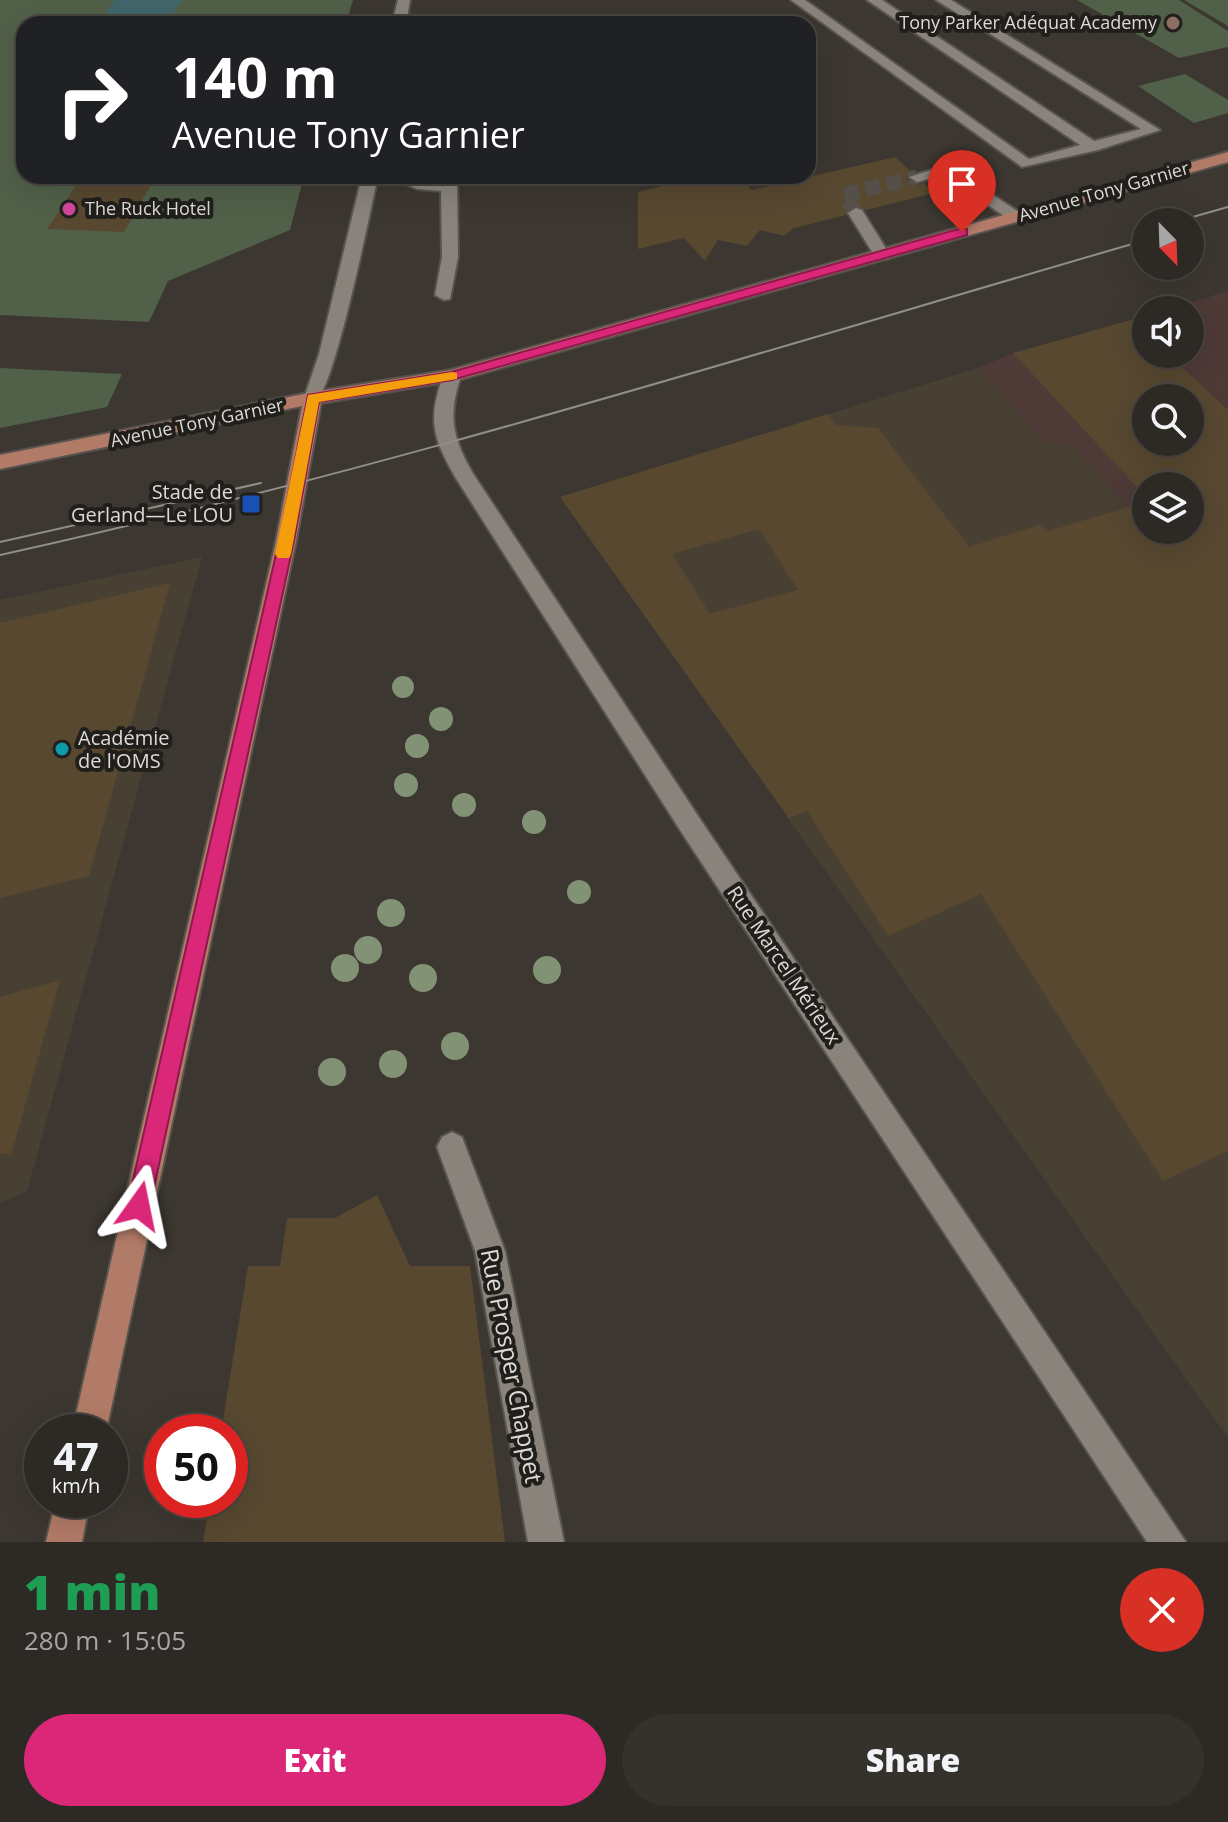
<!DOCTYPE html>
<meta charset="utf-8">
<style>
:root{--surface:#2d2924;--page:#35312c;--text:#f1f3f6;--muted:#a7a6a6;--line:#484541;--accent:#db2777}
body{margin:0;font-family:"Open Sans",sans-serif;background:var(--page);color:var(--text);height:100vh;display:flex;flex-direction:column;font-size:30px;white-space:nowrap}
*{box-sizing:border-box;margin:0}
p{font-size:26px;color:var(--muted)}
.icon{flex:none;width:44px;height:44px;fill:none;stroke:currentColor;stroke-width:2;stroke-linecap:round;stroke-linejoin:round}
.map{position:relative;height:1542px;overflow:hidden}
.panel{display:flex;flex-direction:column;background:var(--surface);flex:1}
.panel>*{flex:none}
.hud{position:absolute;left:16px;top:16px;width:800px;height:168px;border-radius:24px;box-shadow:0 8px 32px #0002,0 0 0 2px var(--line);background:#202124;color:#fff;overflow:hidden}
.needle{width:52px;rotate:157deg}
.controls{position:absolute;left:1132px;top:208px;display:grid;gap:16px}
.controls a{display:grid;place-items:center;width:72px;height:72px;border-radius:50%;background:var(--surface);box-shadow:0 8px 32px #0002,0 0 0 2px var(--line);font-size:40px}
.speed{position:absolute;left:24px;top:1414px;display:flex;gap:16px;font-size:40px;font-weight:700;text-align:center}
.speed>*{display:grid;place-content:center;width:104px;height:104px;border-radius:50%;background:var(--surface);box-shadow:0 8px 32px #0002,0 0 0 2px var(--line);line-height:1}
.speed small{font-size:20px;font-weight:400}
.speed .limit{border:12px solid #d22;background:#fff;color:#111}
.pin{position:absolute;display:grid;place-items:center;width:68px;height:68px;color:#fff;margin:-82px -34px;border-radius:50% 50% 50% 0;rotate:-45deg;box-shadow:0 0 8px #0007}
.pin .icon{rotate:45deg}
.me{position:absolute;width:88px;margin:-44px;rotate:12deg;stroke-linejoin:round;filter:drop-shadow(0 0 6px #0008)}
.turn{display:flex;align-items:center;gap:28px;height:168px;padding:0 24px;font-size:36px}
.turn .icon{width:104px;height:104px;stroke-width:2.5}
.turn b{display:block;font-size:56px;line-height:68px}
.round{display:grid;place-items:center;flex:none;width:84px;height:84px;border-radius:42px;background:var(--page)}
.overview{display:flex;align-items:center;justify-content:space-between;height:136px;padding:0 24px}
h1{font-size:48px;font-weight:800;line-height:60px;color:#1e9e55}
.action{display:flex;gap:16px;margin-top:auto;padding:16px 24px}
.action a{flex:1;height:92px;border-radius:48px;background:var(--accent);color:#fff;font-size:32px;font-weight:800;line-height:92px;text-align:center}
.action a+a{background:var(--page);color:var(--text)}
.map>svg:first-child{display:block}
.commercial{fill:#4e3a37;fill-rule:evenodd}
.built{fill:#494034}
.green{fill:#516049}
.water{fill:#41666a}
.building{fill:#584830;fill-rule:evenodd}
.lines{fill:none;stroke-linecap:round;stroke-linejoin:round}
.minor-tunnel{stroke:#544f49;stroke-width:15;stroke-dasharray:15 7;stroke-linecap:butt}
.minor-casing{stroke:#57534d;stroke-width:4}
.major-casing{stroke:#57534d;stroke-width:4}
.minor{fill:#89837c;fill-rule:evenodd}
.major{fill:#b17b67;fill-rule:evenodd}
.tram{stroke:#918d88;stroke-width:2}
.tree{fill:#829275}
.route{fill:#db2777;stroke:#8e194d;stroke-width:2}
.slow{fill:#f59e0b}
.education-dot{fill:#8d6e63;stroke:#211f1c;stroke-width:3}
.hotel-dot{fill:#d1479c;stroke:#211f1c;stroke-width:3}
.transit-dot{fill:#1a4fb4;stroke:#211f1c;stroke-width:3}
.culture-dot{fill:#0f9aa8;stroke:#211f1c;stroke-width:3}
.labels{text-anchor:middle;stroke-width:8;stroke-linejoin:round;paint-order:stroke}
.far-poi-label{font-size:18px;fill:#dddad6;stroke:#211f1c;text-anchor:end}
.far-street-label{font-size:18px;fill:#dddad6;stroke:#211f1c}
.poi-label{font-size:20px;fill:#dddad6;stroke:#211f1c;text-anchor:end}
.street-label{font-size:20px;fill:#dddad6;stroke:#211f1c}
.near-street-label{font-size:24px;fill:#dddad6;stroke:#211f1c}
</style>
<div class="map">
<svg width="1228" height="1542" viewBox="0 0 1228 1542">
<rect width="100%" height="100%" fill="#3c3730"/>
<path class="commercial" d="M1228 291V618L1190 530V486H1146V528L1075 449 1044 441 978 368 1013 353 1146 316V354H1190V310H1166ZM1146 398H1190V442H1146Z"/>
<g class="built">
<polygon points="978,368 1044,441 1075,449 1228,618 1228,1438 560,497"/>
<polygon points="202,557 27,1191 0,1203 0,600"/>
</g>
<g class="green">
<polygon points="0,0 353,0 346,24 24,24 24,176 304,176 290,230 168,281 149,322 0,315"/>
<polygon points="1077,0 1179,0 1228,31 1228,47 1179,58"/>
<polygon points="1184,0 1228,0 1228,26"/>
<polygon points="1185,74 1228,100 1228,113 1194,123 1138,86"/>
<polygon points="0,368 122,374 107,407 0,428"/>
</g>
<polygon class="water" points="115,0 182,0 166,24 97,24"/>
<g class="building">
<polygon points="895,157 912,173 906,176 907,180 915,185 924,183 934,193 866,210 854,205 846,215 794,228 784,236 760,230 747,246 718,240 705,261 684,238 638,249 638,192 703,176 738,176 752,190"/>
<polygon points="82,176 156,176 124,232 47,229"/>
<path d="M1131 320 1146 334V354H1168L1228 410V1151L1163 1181 981 894 888 936 807 811 789 818 560 497 828 414 836 425 878 428 969 547 1042 524 1048 531 1146 502V530H1190V486H1146V497L1013 353ZM1146 398H1190V442H1146ZM759 529 798 590 710 614 672 554Z"/>
<polygon points="170,583 89,876 0,898 0,623"/>
<polygon points="60,980 11,1155 0,1153 0,997"/>
<polygon points="377,1195 410,1266 470,1266 505,1542 203,1542 210,1500 230,1500 230,1432 221,1432 248,1266 280,1266 287,1218 335,1218"/>
</g>
<g class="lines">
<polyline class="minor-tunnel" points="856,213 844,195 917,177"/>
<defs>
<g id="minor">
<polygon points="398,0 410,0 406,24 392,24"/>
<polygon points="791,0 805,0 1029,159 1080,145 867,0 882,0 1094,141 1141,129 936,0 951,0 1160,130 1098,150 1022,167"/>
<polygon points="947,165 1022,214 1022,220 1010,220 944,175 917,182 909,177"/>
<path d="M362 176H378C371 207 333 399 313 404L304 398 319 354Z"/>
<polygon points="388,176 441,182 441,176 457,176 458,257 450,299 444,300 435,295 442,257 441,191 417,189"/>
<polygon points="856,208 862,210 890,255 888,259 876,259 874,255 848,213"/>
<path d="M452 370 461 376C448 415 452 437 472 472L698 816 1186 1542H1147L680 830 457 480C433 439 427 421 443 376Z"/>
<polygon points="452,1132 462,1137 505,1251 564,1542 528,1542 475,1251 437,1147 442,1137"/>
</g>
<g id="major">
<polygon points="1228,152 1228,162 458,380 321,403 296,541 106,1432 72,1432 276,541 302,406 0,469 0,455 313,392 451,370"/>
<polygon points="56,1500 90,1500 82,1542 46,1542"/>
</g>
</defs>
<use href="#minor" class="minor-casing"/>
<use href="#major" class="major-casing"/>
<use href="#minor" class="minor"/>
<use href="#major" class="major"/>
<g class="tram">
<polyline points="1175,222 1228,207"/>
<polyline points="0,542 261,483"/>
<path d="M0 555C387 470 766 350 1146 240"/>
</g>
</g>
<g class="tree">
<circle cx="403" cy="687" r="11"/>
<circle cx="441" cy="719" r="12"/>
<circle cx="417" cy="746" r="12"/>
<circle cx="406" cy="785" r="12"/>
<circle cx="464" cy="805" r="12"/>
<circle cx="534" cy="822" r="12"/>
<circle cx="579" cy="892" r="12"/>
<circle cx="391" cy="913" r="14"/>
<circle cx="368" cy="950" r="14"/>
<circle cx="345" cy="968" r="14"/>
<circle cx="547" cy="970" r="14"/>
<circle cx="423" cy="978" r="14"/>
<circle cx="455" cy="1046" r="14"/>
<circle cx="393" cy="1064" r="14"/>
<circle cx="332" cy="1072" r="14"/>
</g>
<polygon class="route" points="962,228 967,229 967,235 452,380 319,402 294,541 150,1206 147,1214 139,1217 131,1214 127,1206 279,541 308,395 451,372"/>
<polygon class="slow" points="452,372 457,373 457,379 319,402 291,554 289,558 278,558 275,554 308,395"/>
<circle class="education-dot" cx="1173" cy="23" r="8"/>
<circle class="hotel-dot" cx="69" cy="209" r="8"/>
<rect class="transit-dot" x="241" y="494" width="20" height="20" rx="4"/>
<circle class="culture-dot" cx="62" cy="749" r="8"/>
<g class="labels">
<g class="far-poi-label">
<text x="1157" y="29">Tony Parker Adéquat Academy</text>
<text x="85" y="215" text-anchor="start">The Ruck Hotel</text>
</g>
<g class="far-street-label">
<text transform="translate(1104 192) rotate(-16)" y="6">Avenue Tony Garnier</text>
<text transform="translate(197 423) rotate(-12)" y="6">Avenue Tony Garnier</text>
</g>
<g class="poi-label">
<text x="233" y="499">Stade de<tspan x="233" dy="23">Gerland—Le LOU</tspan></text>
<text x="78" y="745" text-anchor="start">Académie<tspan x="78" dy="23">de l'OMS</tspan></text>
</g>
<g class="street-label">
<text transform="translate(784 965) rotate(56)" y="7">Rue Marcel Mérieux</text>
</g>
<g class="near-street-label">
<text transform="translate(511 1366) rotate(79)" y="8">Rue Prosper Chappet</text>
</g>
</g>
</svg>
<div class="controls">
<a><svg class="needle" viewBox="-14 -14 28 28"><path d="M0-13l5 13h-10z" fill="#e53935"/><path d="M0 13l5-13h-10z" fill="#a7a6a6"/></svg></a>
<a><svg class="icon" aria-label="sound" viewBox="0 0 24 24"><path d="M4 9h4l5-4v14l-5-4H4zM17 9q2 3 0 6"/></svg></a>
<a><svg class="icon" aria-label="search" viewBox="0 0 24 24"><circle cx="10" cy="10" r="6"/><path d="M15 15l6 6"/></svg></a>
<a><svg class="icon" aria-label="layers" viewBox="0 0 24 24"><path d="M12 4l9 5-9 5-9-5zM3 14l9 5 9-5"/></svg></a>
</div>
<div class="speed"><div>47<small>km/h</small></div><div class="limit">50</div></div>
<div class="pin" style="left:962px;top:232px;background:#d93025"><svg class="icon" aria-label="arrive" viewBox="0 0 24 24"><path d="M6 21V4h12l-3 4 3 4H6"/></svg></div>
<svg class="me" style="left:139px;top:1206px" viewBox="-20 -20 40 40"><path d="M0-17L14 15 0 8-14 15z" fill="#db2777" stroke="#fff" stroke-width="4"/></svg>
<div class="hud">
<div class="turn"><svg class="icon" aria-label="right" viewBox="0 0 24 24"><path d="M7 20v-9h11M14 6l5 5-5 5"/></svg><div><b>140 m</b>Avenue Tony Garnier</div></div>
</div>
</div>
<section class="panel">
<div class="overview"><div><h1>1 min</h1><p>280 m · 15:05</p></div><a class="round" style="background:#d93025;color:#fff"><svg class="icon" aria-label="close" viewBox="0 0 24 24"><path d="M6 6l12 12M18 6L6 18"/></svg></a></div>
<div class="action"><a>Exit</a><a>Share</a></div>
</section>
